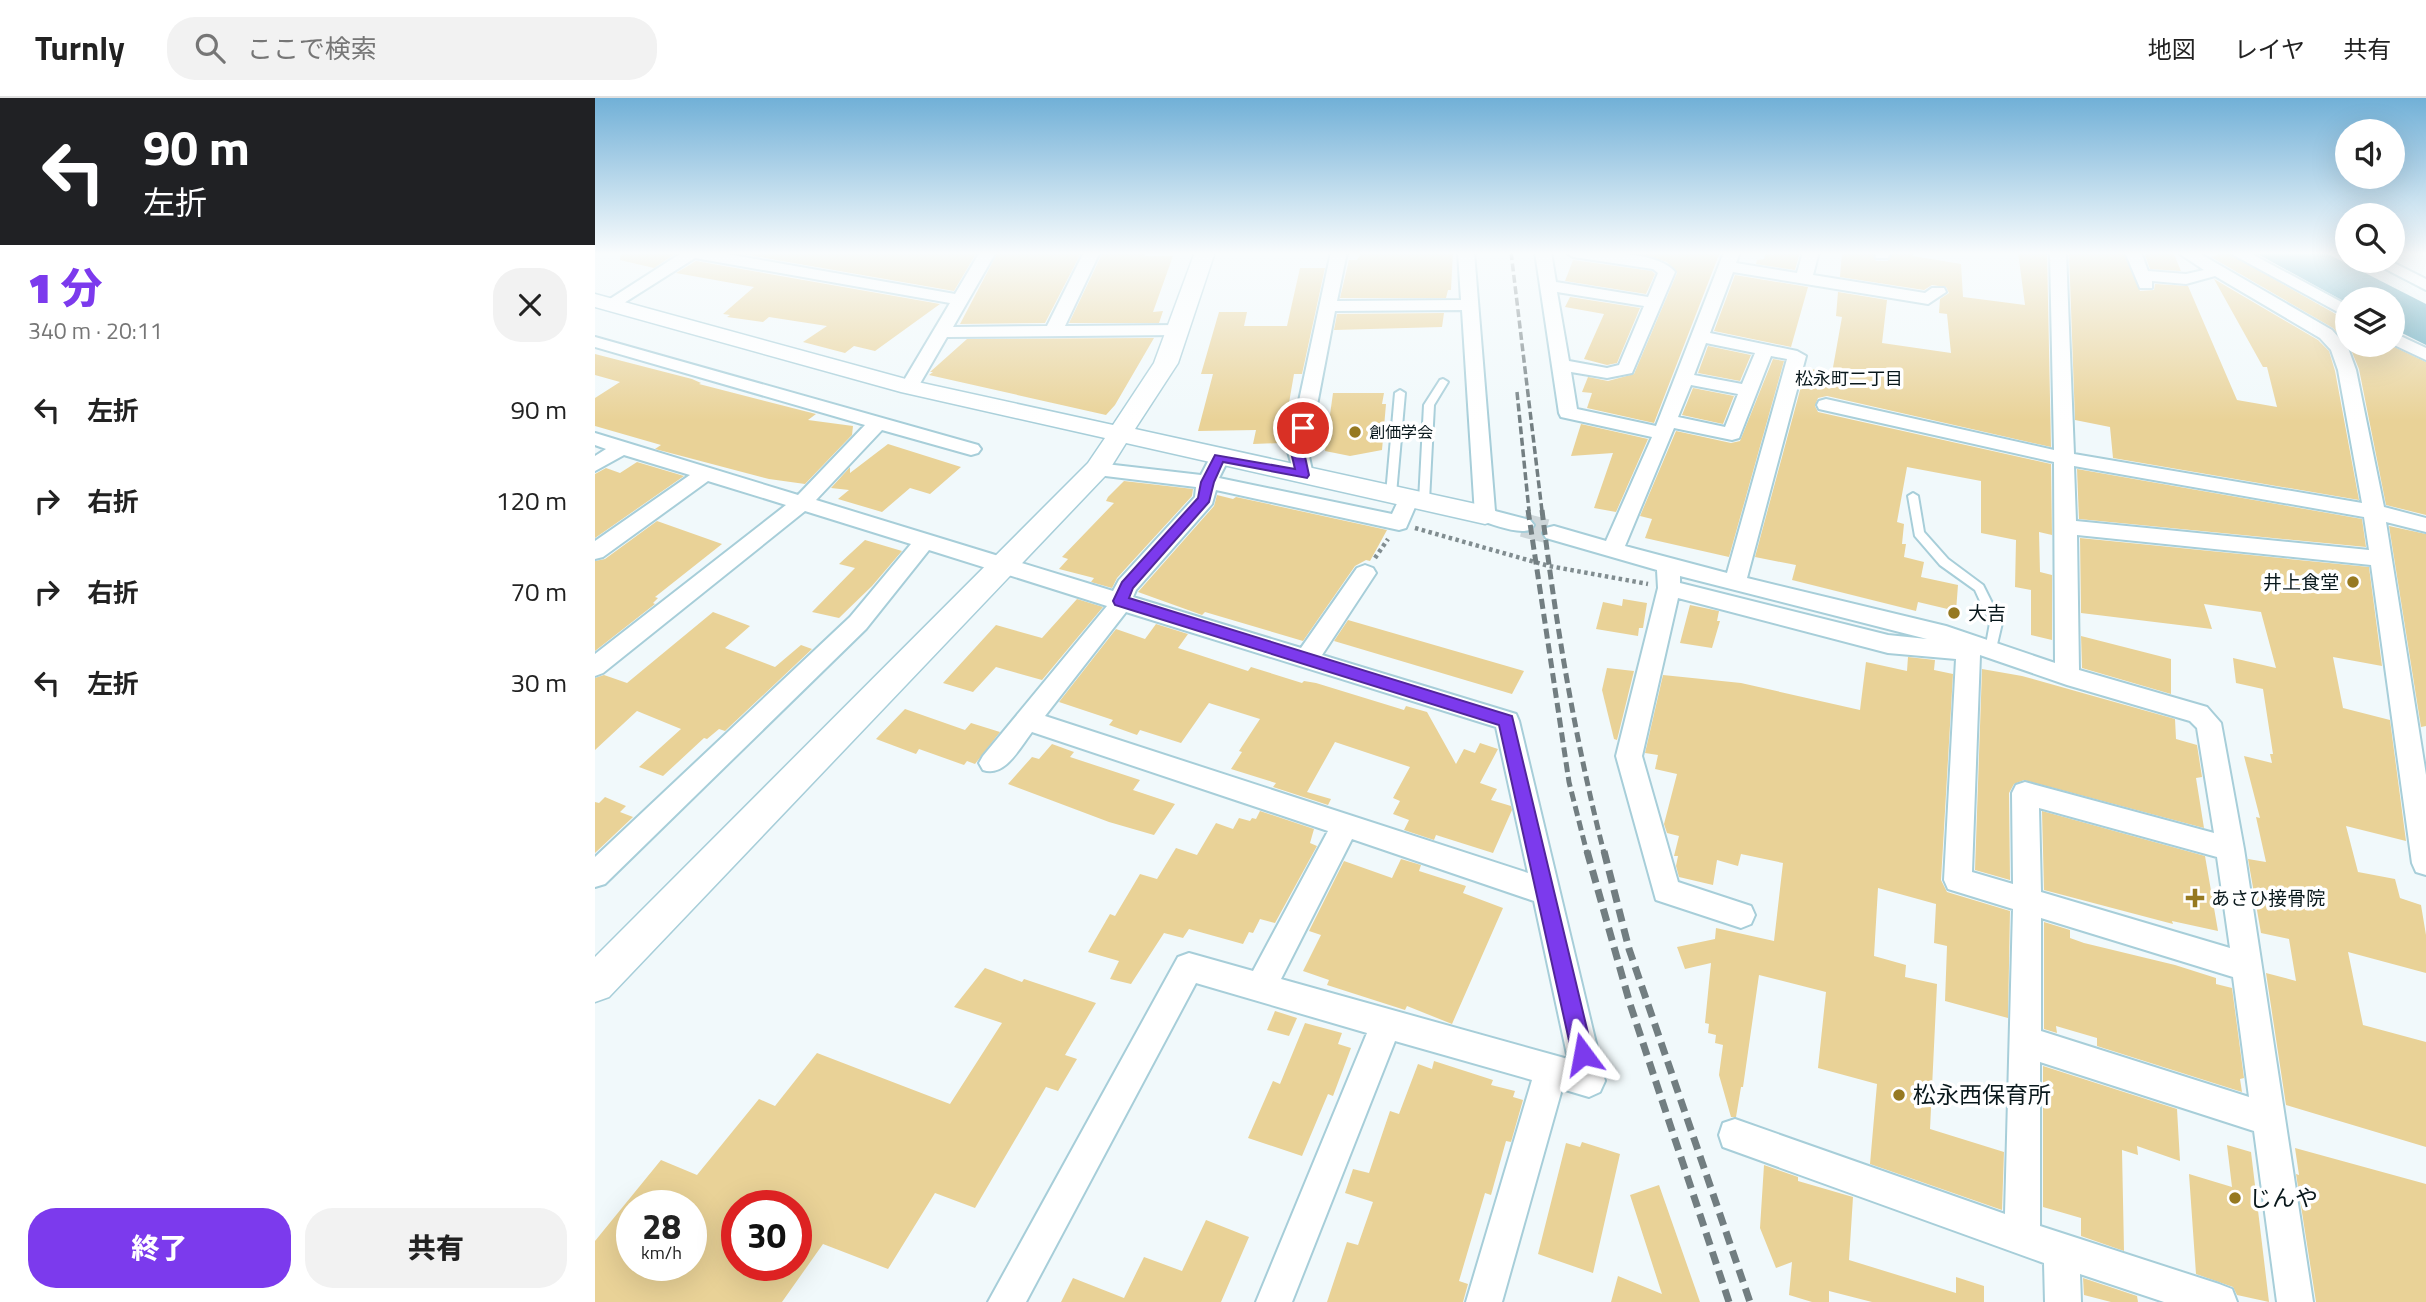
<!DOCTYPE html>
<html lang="ja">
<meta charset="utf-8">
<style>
:root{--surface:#fff;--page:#f2f2f2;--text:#222;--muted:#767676;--line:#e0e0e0;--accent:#7c3aed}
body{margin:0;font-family:"Titillium Web","Noto Sans JP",sans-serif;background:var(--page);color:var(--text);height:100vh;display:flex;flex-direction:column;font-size:26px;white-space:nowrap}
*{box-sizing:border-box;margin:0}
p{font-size:23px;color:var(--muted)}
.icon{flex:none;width:38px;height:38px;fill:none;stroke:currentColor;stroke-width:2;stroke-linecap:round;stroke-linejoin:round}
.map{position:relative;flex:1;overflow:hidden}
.drawer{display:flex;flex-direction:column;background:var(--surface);width:595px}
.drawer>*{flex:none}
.top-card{background:#202124;color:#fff;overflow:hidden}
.fabs{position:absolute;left:1740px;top:21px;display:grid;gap:14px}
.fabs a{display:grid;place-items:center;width:70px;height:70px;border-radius:50%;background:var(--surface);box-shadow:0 7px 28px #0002;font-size:35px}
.speed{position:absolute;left:21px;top:1092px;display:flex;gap:14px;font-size:35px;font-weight:700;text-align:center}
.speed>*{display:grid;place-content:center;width:91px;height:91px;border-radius:50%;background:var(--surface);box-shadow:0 7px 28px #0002;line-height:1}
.speed small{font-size:18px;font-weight:400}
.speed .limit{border:10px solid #d22;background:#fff;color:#111}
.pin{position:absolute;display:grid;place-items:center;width:60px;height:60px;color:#fff;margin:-30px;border:4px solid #fff;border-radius:50%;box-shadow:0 2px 7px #0007}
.me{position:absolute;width:77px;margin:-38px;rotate:347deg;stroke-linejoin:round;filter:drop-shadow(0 0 5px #0008)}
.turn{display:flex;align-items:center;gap:24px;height:147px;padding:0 28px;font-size:32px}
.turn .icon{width:91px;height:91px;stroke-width:2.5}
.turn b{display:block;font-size:49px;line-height:60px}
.round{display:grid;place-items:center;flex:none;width:74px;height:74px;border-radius:28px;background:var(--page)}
.summary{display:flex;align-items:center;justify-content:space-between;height:119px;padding:0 28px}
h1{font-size:42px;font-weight:800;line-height:52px;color:var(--accent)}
.primary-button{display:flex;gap:14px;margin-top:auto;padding:14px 28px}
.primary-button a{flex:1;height:80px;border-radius:28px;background:var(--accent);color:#fff;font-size:28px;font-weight:800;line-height:80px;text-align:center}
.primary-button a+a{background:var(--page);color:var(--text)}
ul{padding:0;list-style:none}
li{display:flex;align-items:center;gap:21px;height:91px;padding:0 28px}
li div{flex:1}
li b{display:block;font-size:26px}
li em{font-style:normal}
header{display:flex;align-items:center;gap:42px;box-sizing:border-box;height:98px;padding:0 35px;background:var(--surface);border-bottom:2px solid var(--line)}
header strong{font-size:33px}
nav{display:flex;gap:38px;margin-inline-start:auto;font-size:24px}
.search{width:490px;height:63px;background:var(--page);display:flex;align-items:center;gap:18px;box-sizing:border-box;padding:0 24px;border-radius:28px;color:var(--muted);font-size:26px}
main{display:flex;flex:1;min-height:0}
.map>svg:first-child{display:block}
.water{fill:#5ea9bd}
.building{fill:#e9d297;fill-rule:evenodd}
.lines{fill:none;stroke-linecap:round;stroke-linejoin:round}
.minor-tunnel{stroke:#ced7da;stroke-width:24;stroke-dasharray:24 12;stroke-linecap:butt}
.service-casing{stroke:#a7ced9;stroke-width:4}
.minor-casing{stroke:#a7ced9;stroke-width:4}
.tertiary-casing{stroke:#a7ced9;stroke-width:3}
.path{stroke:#818d90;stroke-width:4.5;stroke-dasharray:3.5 3.5;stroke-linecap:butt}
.service{fill:#fff;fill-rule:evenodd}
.minor{fill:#fff;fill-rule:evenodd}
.tertiary{fill:#fff;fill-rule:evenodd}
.rail-far2{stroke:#727e81;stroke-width:3.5;stroke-dasharray:8 3.5;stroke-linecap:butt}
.rail-far1{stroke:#727e81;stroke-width:5;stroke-dasharray:10 5;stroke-linecap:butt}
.rail{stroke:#727e81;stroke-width:7;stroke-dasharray:13 7;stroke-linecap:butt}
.route{fill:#7c3aed;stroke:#51269a;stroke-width:2}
.poi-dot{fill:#967921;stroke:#fff;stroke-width:2.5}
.labels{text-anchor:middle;stroke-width:7;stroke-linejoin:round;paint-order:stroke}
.far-poi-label{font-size:16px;fill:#09181c;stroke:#fff;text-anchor:start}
.far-neighbourhood-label{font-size:18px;fill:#09181c;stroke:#fff}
.poi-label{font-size:19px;fill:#09181c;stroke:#fff;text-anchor:start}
.near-poi-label{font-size:23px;fill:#09181c;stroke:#fff;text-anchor:start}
</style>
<header>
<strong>Turnly</strong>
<div class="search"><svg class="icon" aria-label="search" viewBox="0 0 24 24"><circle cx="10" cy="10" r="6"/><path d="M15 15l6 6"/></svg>ここで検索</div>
<nav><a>地図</a><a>レイヤ</a><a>共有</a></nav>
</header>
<main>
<section class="drawer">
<div class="top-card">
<div class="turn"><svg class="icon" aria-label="left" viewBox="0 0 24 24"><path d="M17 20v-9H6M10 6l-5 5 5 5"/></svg><div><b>90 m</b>左折</div></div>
</div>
<div class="summary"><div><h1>1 分</h1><p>340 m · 20:11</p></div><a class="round"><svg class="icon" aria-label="close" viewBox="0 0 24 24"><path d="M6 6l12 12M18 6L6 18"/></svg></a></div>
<ul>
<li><svg class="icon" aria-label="left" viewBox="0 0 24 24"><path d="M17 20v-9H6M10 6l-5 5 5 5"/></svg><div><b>左折</b></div><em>90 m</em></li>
<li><svg class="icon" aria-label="right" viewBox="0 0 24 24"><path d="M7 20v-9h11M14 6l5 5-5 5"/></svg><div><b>右折</b></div><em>120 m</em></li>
<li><svg class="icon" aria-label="right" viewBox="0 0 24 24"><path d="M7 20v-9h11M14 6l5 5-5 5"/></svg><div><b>右折</b></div><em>70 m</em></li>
<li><svg class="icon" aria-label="left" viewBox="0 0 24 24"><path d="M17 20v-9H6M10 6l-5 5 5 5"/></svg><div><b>左折</b></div><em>30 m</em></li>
</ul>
<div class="primary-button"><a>終了</a><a>共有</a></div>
</section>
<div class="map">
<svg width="1831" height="1204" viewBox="0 0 1831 1204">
<rect width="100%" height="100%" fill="#f1f9fb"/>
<polygon class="water" points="1659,154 1729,154 1831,206 1831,247 1797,230 1797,201 1752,201 1752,205"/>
<g class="building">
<polygon points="26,154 83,154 59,170 25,162"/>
<polygon points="136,154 382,154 359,193"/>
<polygon points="403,154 486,155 450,225 365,226"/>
<polygon points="508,154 551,154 550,158 578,158 558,214 568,213 564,225 474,225"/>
<polygon points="767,154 858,154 856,192 853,192 851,200 745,200 754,162 762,162"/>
<polygon points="1036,154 1125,154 1059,325 992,310 997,295 987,294 993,279 1013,283 1039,276 1082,175 1072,164"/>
<polygon points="1178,154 1205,154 1200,172 1161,166 1162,162 1169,161 1170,156 1178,157"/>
<polygon points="1247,154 1278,154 1281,163 1293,163 1298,154 1318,154 1318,158 1366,166 1368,199 1430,207 1423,154 1452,154 1456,349 1232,298 1223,300 1220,308 1223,314 1456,366 1457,437 1444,434 1445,474 1457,477 1457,542 1436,537 1436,492 1420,489 1421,442 1386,435 1386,383 1312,369 1302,424 1309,426 1307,446 1311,446 1309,459 1329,464 1326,479 1363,487 1361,513 1323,504 1321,513 1197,482 1201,467 1160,459 1211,270 1237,275 1247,219 1241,218 1243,194 1292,202 1287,245 1356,255 1352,216 1344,215 1345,201 1354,195 1351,189 1337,187 1329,192 1245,179"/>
<polygon points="1474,154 1528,154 1545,193 1559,192 1560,186 1593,188 1642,302 1682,309 1672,269 1668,269 1619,181 1723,242 1734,253 1740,273 1764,402 1518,360 1515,329 1480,322"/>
<polygon points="1549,154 1578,154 1586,173 1555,171"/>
<polygon points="1631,154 1746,219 1744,220 1752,224 1752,245 1738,230 1616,159"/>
<polygon points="978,162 1057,173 1060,176 1051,196 970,183"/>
<polygon points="101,163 345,206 280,253 259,248 250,255 208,244 232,228 174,219 168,224 132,219 135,217 128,216 159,189 81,175"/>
<polygon points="705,170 730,170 707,276 699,276 687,345 658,346 661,332 603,333 618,276 606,276 624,214 652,214 649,228 692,228"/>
<polygon points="1140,177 1213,189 1196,249 1119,233"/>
<polygon points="975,199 1045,210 1022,265 1012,267 989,261 1009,216 970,209"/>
<polygon points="849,215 847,229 739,232 742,216"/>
<polygon points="559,240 520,307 511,317 334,277 338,274 335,274 372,241"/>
<polygon points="1754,247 1795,247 1831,264 1831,417 1791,407 1764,271"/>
<polygon points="1113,248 1156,257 1145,283 1103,275"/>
<polygon points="0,256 97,281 106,285 104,286 221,316 213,322 258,328 257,337 210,386 174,381 60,351 66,347 0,328 0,300 25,284 0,277"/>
<polygon points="1178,261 1189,263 1134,459 1050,440 1057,421 1045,418 1081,333 1136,345 1145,343"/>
<polygon points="1098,290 1139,298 1128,326 1087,317"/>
<polygon points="738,295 789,295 787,306 791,306 787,352 755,358 730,353"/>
<polygon points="986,326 1053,341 1021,414 999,410 1018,355 976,358"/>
<polygon points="293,346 366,369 335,396 315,390 287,414 243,401 254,392 236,390 255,369 255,375"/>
<polygon points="42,364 89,378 0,440 0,376 11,370 25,375"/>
<polygon points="1482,371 1767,421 1771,449 1484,421"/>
<polygon points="529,383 598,391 597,398 522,480 517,490 496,484 499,480 464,471 473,461 467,459 519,405 511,403 513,399"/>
<polygon points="622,397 638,401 641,399 792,432 775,463 771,462 760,468 708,543 610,514 607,517 543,494 619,408"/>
<polygon points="62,423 127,446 60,499 63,500 58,505 60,506 0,553 0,463 10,461"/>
<polygon points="1794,428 1831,436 1831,628 1826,629"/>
<polygon points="1485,440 1774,469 1787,568 1738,559 1748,610 1795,622 1811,743 1751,728 1763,774 1800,781 1805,800 1826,807 1831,837 1831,875 1753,854 1768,927 1831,944 1831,1049 1691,1007 1671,875 1701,883 1694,841 1666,835 1653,761 1671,764 1661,719 1665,720 1649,658 1677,665 1675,656 1678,656 1668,591 1641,585 1638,560 1681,570 1666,514 1609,506 1617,531 1486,515"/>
<polygon points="270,442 307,453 277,488 244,520 217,514 260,470 244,466"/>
<polygon points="482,501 508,509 447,582 401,569 378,594 348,585 401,527 447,540"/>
<polygon points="1028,501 1052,505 1048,530 1044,530 1043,538 1001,531 1008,504 1027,508"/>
<polygon points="1095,507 1124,513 1122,523 1125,523 1117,550 1085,545"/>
<polygon points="118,514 155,528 130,550 180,569 206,547 217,551 130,633 124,631 112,641 109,640 68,678 44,669 86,631 42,613 0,652 0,580 9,577 32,585"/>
<polygon points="753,522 929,573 917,596 739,543"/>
<polygon points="561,526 593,536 583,550 653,573 656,569 707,585 709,583 721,585 809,612 811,608 832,614 861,666 869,651 880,655 885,645 903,651 885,685 902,691 896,702 916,708 917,712 898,755 841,737 839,742 809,732 814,722 798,716 805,703 798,700 815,669 740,644 712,694 736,701 733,707 678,689 681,685 636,671 647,654 644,653 665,621 614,605 586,645 545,632 542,637 514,627 518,622 464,604 521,531 550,541"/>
<polygon points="1486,538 1576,561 1576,596 1487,570"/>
<polygon points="1313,559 1340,562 1339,572 1358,576 1346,782 1352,794 1415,813 1413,920 1350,903 1352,848 1339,845 1341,806 1283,790 1279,858 1311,867 1310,879 1342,886 1335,1031 1409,1054 1407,1112 1275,1066 1282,986 1223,970 1231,894 1164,877 1148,989 1146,989 1141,1019 1136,1019 1124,977 1128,947 1120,945 1121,937 1113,935 1114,926 1110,925 1116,865 1090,871 1082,849 1120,841 1121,830 1179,843 1188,765 1146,756 1143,768 1122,762 1118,787 1084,779 1081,768 1083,758 1079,758 1084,738 1072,735 1069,726 1082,676 1060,671 1063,657 1050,655 1068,577 1146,585 1265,612 1271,564 1312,573"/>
<polygon points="1012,570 1039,573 1022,642 1019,641 1007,592"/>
<polygon points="1387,571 1427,578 1580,621 1581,641 1602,647 1607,679 1601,680 1609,730 1429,682 1419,686 1414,695 1415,782 1380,772"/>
<polygon points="310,611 370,632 376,625 405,634 380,666 372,663 369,667 324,651 321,656 281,641"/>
<polygon points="457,646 479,654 475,659 545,682 538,692 580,706 559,737 514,724 413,686 437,659 444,661"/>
<polygon points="10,699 31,708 25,714 38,719 0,755 0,704 4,705"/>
<polygon points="665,713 719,731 715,745 722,748 680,825 665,821 658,835 654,834 648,846 594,831 588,840 569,835 536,886 515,881 524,863 493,854 515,816 520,818 545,776 562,781 581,750 602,757 621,725 638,731 644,720 655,723 657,720 661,721"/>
<polygon points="1447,713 1610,758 1623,833 1577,823 1578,826 1449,792"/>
<polygon points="806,761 826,767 824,773 871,788 868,795 908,810 857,926 812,908 810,912 732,887 734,882 708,873 726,837 714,833 749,763 797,780"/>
<polygon points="1449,824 1475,832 1475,840 1489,845 1580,867 1621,880 1621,886 1637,890 1649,980 1645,981 1647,994 1502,948 1502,940 1461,928 1462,935 1449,931"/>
<path d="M390 870 427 884 429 881 501 905 470 957 482 961 463 993 451 989 380 1110 340 1095 293 1171 228 1146 187 1204H0V1143L66 1062 102 1077 164 1001 180 1008 222 955 355 1006 407 925 359 909ZM37 1108H96V1167H37ZM142 1108H201V1167H142Z"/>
<polygon points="680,913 702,920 694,938 672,932"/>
<polygon points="710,925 747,935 743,946 756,950 738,998 733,996 707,1058 653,1040 678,983 685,986"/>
<polygon points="839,963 898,982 896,987 920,993 918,999 928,1002 916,1044 911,1043 896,1097 890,1095 864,1183 873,1186 868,1204 732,1204 752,1144 763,1147 778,1104 750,1095 758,1071 774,1075 795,1013 804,1016 823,966 837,971"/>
<polygon points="1448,968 1582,1011 1585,1063 1542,1048 1543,1057 1527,1052 1529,1153 1486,1138 1486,1120 1448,1109"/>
<polygon points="987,1044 1025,1056 998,1175 943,1156 971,1045 985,1049"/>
<polygon points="1632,1047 1656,1054 1674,1204 1642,1197 1638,1189 1601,1176 1594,1076 1637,1089"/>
<polygon points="1700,1050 1831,1086 1831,1204 1721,1204 1701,1076 1704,1077"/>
<polygon points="1169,1067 1203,1079 1203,1083 1258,1099 1254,1162 1361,1195 1361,1179 1389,1188 1389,1204 1277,1204 1234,1193 1234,1204 1217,1204 1194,1197 1197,1164 1181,1170 1165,1130"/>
<polygon points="1064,1087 1105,1204 1016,1204 1023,1178 1067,1196 1035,1097"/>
<polygon points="611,1122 654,1139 626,1204 466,1204 478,1180 529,1200 549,1159 587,1173"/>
<polygon points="1488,1180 1542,1198 1543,1204 1516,1204 1489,1197"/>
</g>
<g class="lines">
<polyline class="minor-tunnel" points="928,427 959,435"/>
<defs>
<g id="service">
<polygon points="848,281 853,284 839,307 834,403 829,406 824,403 829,307 845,282"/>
<polygon points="805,292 810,295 801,396 796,399 791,396 800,295"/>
<polygon points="1318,395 1323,398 1329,434 1353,461 1388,487 1407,525 1400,555 1392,555 1390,552 1395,525 1380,492 1345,467 1320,438 1313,398"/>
</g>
<g id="minor">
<polygon points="88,154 120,154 360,196 385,154 401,154 358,229 452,228 489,154 505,154 470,228 583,227 592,232 583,237 352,239 323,289 314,295 305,289 355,205 100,160 21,210 9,210 7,206"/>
<path d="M736 154H752L742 203 866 202 863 154H879L900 413 935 422 939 427 935 432C920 436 898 426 883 422L880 417 867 212 740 213 713 354 718 377 715 382H701L693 354Z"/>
<path d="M940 154H956L961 184 1053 199 1063 175 1058 171 978 159 970 154C998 154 1062 152 1080 174L1037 275 1012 280 976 274 982 311 1061 328 1129 154H1145L1141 165 1202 175 1208 154H1224L1218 177 1330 195 1337 190H1349L1351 194 1333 206 1138 174 1115 235 1202 253 1211 258 1152 480 1351 528 1460 565 1459 364 1224 311 1222 307 1224 303 1231 301 1459 352 1455 154H1471L1479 356 1767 405 1743 272 1736 252 1725 240 1620 178 1591 186 1557 183V190H1545L1530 154H1546L1553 173 1591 176 1609 172 1582 154H1602L1737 232 1753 250 1761 272 1789 409 1831 420V434L1791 424 1831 677V777L1821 774 1817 765 1776 467 1482 437 1484 572 1612 609 1626 625 1649 751 1718 1204H1682L1659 1033 1445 964V1128L1624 1186 1637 1191 1642 1204H1569L1485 1176 1486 1204H1450L1449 1165 1128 1049 1124 1037 1128 1025 1140 1021 1410 1116 1418 811 1353 791 1349 782 1361 561 1293 555 1083 500 1047 658 1083 784 1156 808 1160 817 1156 826 1146 830 1061 802 1021 658 1063 490 1062 472 951 440 948 435 951 430 959 428 1011 443 1057 339 966 319 964 315ZM962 194 1049 208 1024 267 1012 270 974 263ZM1111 245 1160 255 1147 286 1099 277ZM1176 258 1192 261 1132 475 1030 448 1079 330 1137 342 1144 340ZM1096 287 1143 296 1130 329 1083 319ZM1479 368 1769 419 1774 452 1481 423ZM1085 478 1332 541 1293 537 1085 485ZM1385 557 1472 587 1595 623 1602 630 1619 735 1430 684 1421 687 1417 695 1418 786 1377 774ZM1444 710 1622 759 1635 850 1446 794ZM1446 820 1638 879 1654 999 1446 933Z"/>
<polygon points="1280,154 1296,154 1293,160 1281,160"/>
<polygon points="1633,154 1653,154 1752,207 1752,219"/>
<polygon points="1775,163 1795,163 1831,181 1831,192"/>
<polygon points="1797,234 1831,250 1831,262 1797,246"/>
<path d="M0 239 383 347 386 351 383 355 376 357 287 332 221 402 518 493 524 482 600 399 601 389 502 377 495 375 492 371 495 367 502 365 606 377 617 356H631L634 360 624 380 797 416 807 395H821L824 400 811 430 804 432 621 392 617 406 541 492 538 499 706 550 762 470 770 467 778 470 781 475 727 557 921 616 924 623 1010 983 1005 994 994 999 967 991 907 1204H871L937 982 800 943 697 1204H661L772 935 601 885 431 1204H393L583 859 594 855 658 873 733 733 437 634C425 649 410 680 388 672L384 665 388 658 512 508 334 452 271 531 10 786 0 789V759L255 519 316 446 210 413 8 575 0 578V556L191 407 113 383 8 459 0 461V443L95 377 29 357 0 373V358L11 351 0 347V335L203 397 270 327 0 249ZM531 514 901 629 933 775 450 618ZM757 741 939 803 973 961 686 881Z"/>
</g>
<polygon id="tertiary" points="600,154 620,154 583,265 540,331 890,408 899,411 903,417 899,423 890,426 531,345 511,377 14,899 0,904 0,859 493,365 510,340 306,294 0,209 0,196 318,283 518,327 559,265"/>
</defs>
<use href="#service" class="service-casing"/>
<use href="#minor" class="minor-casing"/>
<use href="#tertiary" class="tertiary-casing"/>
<g class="path">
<polyline points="820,430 954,468 1053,486"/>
<polyline points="780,460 793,441"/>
</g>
<use href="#service" class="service"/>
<use href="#minor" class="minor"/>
<use href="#tertiary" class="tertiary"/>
<g class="rail-far2">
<polyline points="916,154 947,413"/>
<polyline points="922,294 934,413"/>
</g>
<g class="rail-far1">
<polyline points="933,412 974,684 992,755"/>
<path d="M947 412C961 528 980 641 1009 755"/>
</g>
<g class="rail">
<polyline points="992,753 1035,906 1134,1204"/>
<polyline points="1009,753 1034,851 1155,1204"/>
</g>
</g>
<linearGradient id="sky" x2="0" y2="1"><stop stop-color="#71b0d7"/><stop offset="0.48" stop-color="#f9fcfd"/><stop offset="1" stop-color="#f9fcfd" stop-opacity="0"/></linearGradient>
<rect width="1831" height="323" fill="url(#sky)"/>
<polygon class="route" points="708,326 714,330 709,354 714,377 712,380 628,364 619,384 614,404 538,490 534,500 917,618 998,956 995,963 988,966 980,963 977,956 904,627 520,507 518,503 527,484 603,400 606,384 620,357 700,371 696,354 702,330"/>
<g class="poi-dot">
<circle cx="760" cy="334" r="7"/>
<circle cx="1758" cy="484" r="7"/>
<circle cx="1359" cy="515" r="7"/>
<path d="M1596.5 789.5h7v7h7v7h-7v7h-7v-7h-7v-7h7z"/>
<circle cx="1304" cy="997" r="7"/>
<circle cx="1640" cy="1100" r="7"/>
</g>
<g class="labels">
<g class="far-poi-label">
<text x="774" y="340">創価学会</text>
</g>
<g class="far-neighbourhood-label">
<text x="1254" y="287">松永町二丁目</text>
</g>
<g class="poi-label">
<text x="1744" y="491" text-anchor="end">井上食堂</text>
<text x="1373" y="522">大吉</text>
<text x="1616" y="807">あさひ接骨院</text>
</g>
<g class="near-poi-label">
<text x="1318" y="1005">松永西保育所</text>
<text x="1654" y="1108">じんや</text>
</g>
</g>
</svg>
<div class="fabs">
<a><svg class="icon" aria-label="sound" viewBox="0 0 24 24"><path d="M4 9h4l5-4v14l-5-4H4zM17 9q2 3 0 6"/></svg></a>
<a><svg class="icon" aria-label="search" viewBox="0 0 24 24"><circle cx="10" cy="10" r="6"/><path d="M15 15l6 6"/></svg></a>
<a><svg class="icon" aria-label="layers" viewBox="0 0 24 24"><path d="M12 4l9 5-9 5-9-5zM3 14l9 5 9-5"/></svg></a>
</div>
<div class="speed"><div>28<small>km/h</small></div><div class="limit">30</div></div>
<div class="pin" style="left:708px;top:330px;background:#d93025"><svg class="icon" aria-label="arrive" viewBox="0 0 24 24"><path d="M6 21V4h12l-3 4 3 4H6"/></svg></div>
<svg class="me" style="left:988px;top:956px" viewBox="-20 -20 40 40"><path d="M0-17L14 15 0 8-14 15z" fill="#7c3aed" stroke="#fff" stroke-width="4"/></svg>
</div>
</main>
